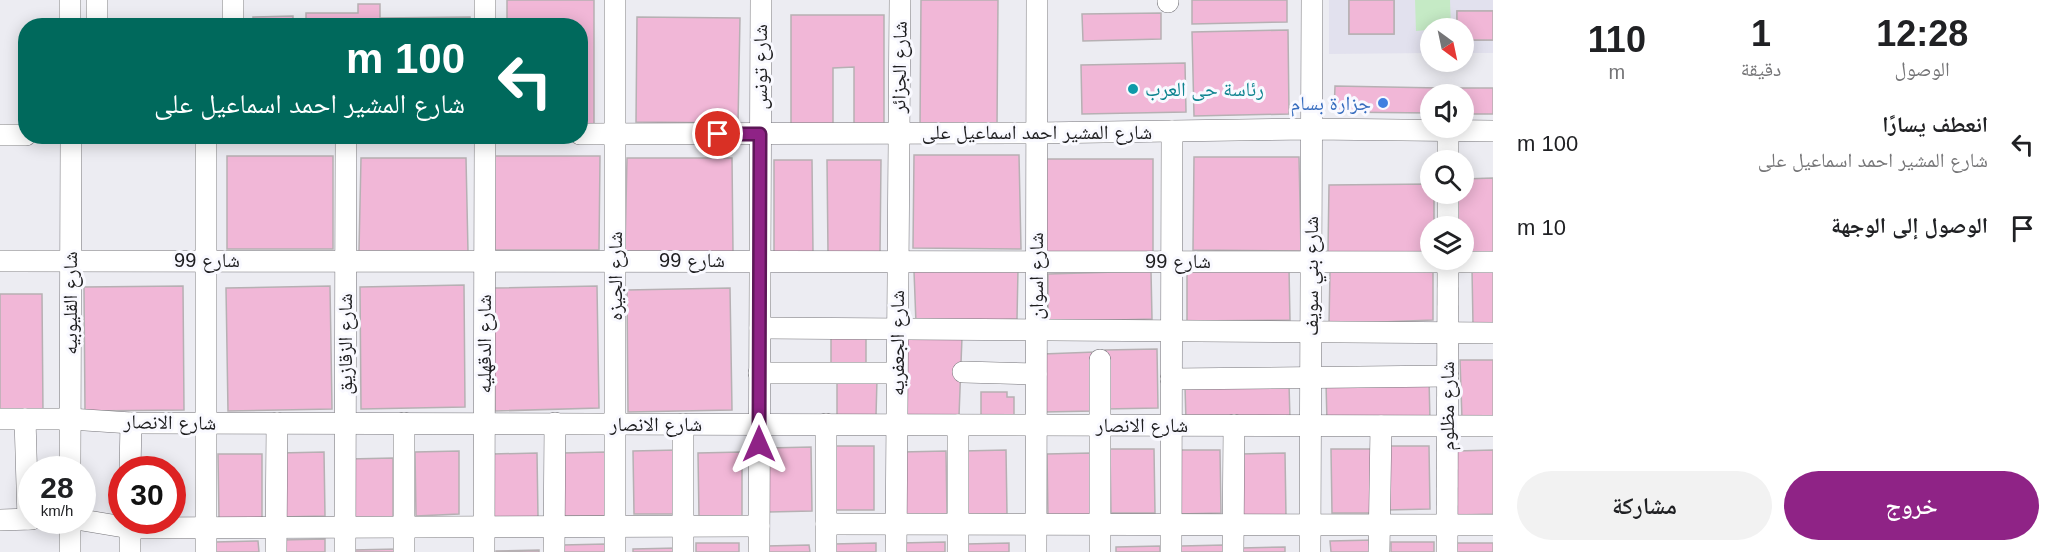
<!DOCTYPE html>
<html lang="ar">
<meta charset="utf-8">
<style>
:root{--surface:#fff;--page:#f2f2f2;--text:#202124;--muted:#757577;--accent:#8f2386}
body{margin:0;font-family:Helvetica,"Noto Naskh Arabic",sans-serif;background:var(--page);color:var(--text);direction:rtl;height:100vh;display:flex;flex-direction:column;font-size:22px;white-space:nowrap}
*{box-sizing:border-box;margin:0}
p{font-size:20px;color:var(--muted)}
.icon{flex:none;width:33px;height:33px;fill:none;stroke:currentColor;stroke-width:2;stroke-linecap:round;stroke-linejoin:round}
.map{position:relative;flex:1;overflow:hidden;direction:ltr}
.details{display:flex;flex-direction:column;background:var(--surface);width:570px}
.details>*{flex:none}
.hud{position:absolute;left:18px;top:18px;width:570px;height:126px;border-radius:24px;box-shadow:0 3px 15px #0003;direction:rtl;background:#00695c;color:#fff;overflow:hidden}
.needle{width:39px;rotate:147deg}
.controls{position:absolute;left:1420px;top:18px;display:grid;gap:12px}
.controls a{display:grid;place-items:center;width:54px;height:54px;border-radius:50%;background:var(--surface);box-shadow:0 3px 15px #0003;font-size:30px}
.speed{position:absolute;left:18px;top:456px;display:flex;gap:12px;font-size:30px;font-weight:700;text-align:center}
.speed>*{display:grid;place-content:center;width:78px;height:78px;border-radius:50%;background:var(--surface);box-shadow:0 3px 15px #0003;line-height:1}
.speed small{font-size:15px;font-weight:400}
.speed .limit{border:9px solid #d22;background:#fff;color:#111}
.pin{position:absolute;display:grid;place-items:center;width:51px;height:51px;color:#fff;margin:-26px;border:3px solid #fff;border-radius:50%;box-shadow:0 2px 6px #0007}
.me{position:absolute;width:66px;margin:-33px;rotate:0deg;stroke-linejoin:round;filter:drop-shadow(0 0 4px #0008)}
.turn{display:flex;align-items:center;gap:21px;height:126px;padding:0 24px;font-size:27px}
.turn .icon{width:78px;height:78px;stroke-width:2.5}
.turn b{display:block;font-size:42px;line-height:51px}
.eta{display:flex;justify-content:space-evenly;align-items:center;height:102px;text-align:center}
.eta b{font-size:36px;font-weight:600;line-height:42px}
.cta{display:flex;gap:12px;margin-top:auto;padding:12px 24px}
.cta a{flex:1;height:69px;border-radius:36px;background:var(--accent);color:#fff;font-size:24px;font-weight:600;line-height:69px;text-align:center}
.cta a+a{background:var(--page);color:var(--text)}
ul{padding:0;list-style:none}
li{display:flex;align-items:center;gap:18px;height:84px;padding:0 24px}
li div{flex:1}
li b{display:block;font-size:22px}
li em{font-style:normal}
main{display:flex;flex:1;min-height:0}
.map>svg:first-child{display:block}
.built{fill:#e2e1ee}
.green{fill:#c5eac5}
.building{fill:#f1b7d7;stroke:#b6b0b3;stroke-width:1.5}
.lines{fill:none;stroke-linecap:round;stroke-linejoin:round}
.minor-casing{stroke:#757479;stroke-width:22}
.minor{stroke:#fff;stroke-width:21}
.route-casing{stroke:#5d1757;stroke-width:15}
.route{stroke:#8f2386;stroke-width:10}
.culture-dot{fill:#0f9aa8;stroke:#f9f9ff;stroke-width:2}
.shop-dot{fill:#3f7fe0;stroke:#f9f9ff;stroke-width:2}
.labels{text-anchor:middle;stroke-width:6;stroke-linejoin:round;paint-order:stroke}
.street-label{font-size:20px;fill:#1d1d1f;stroke:#f9f9ff}
.culture-label{font-size:20px;fill:#0d838f;stroke:#f9f9ff;text-anchor:start}
.shop-label{font-size:20px;fill:#366cbe;stroke:#f9f9ff;text-anchor:end}
</style>
<main>
<section class="details">
<div class="eta">
<div><b>12:28</b><p>الوصول</p></div>
<div><b>1</b><p>دقيقة</p></div>
<div><b>110</b><p>m</p></div>
</div>
<ul>
<li><svg class="icon" aria-label="left" viewBox="0 0 24 24"><path d="M17 20v-9H6M10 6l-5 5 5 5"/></svg><div><b>انعطف يسارًا</b><p>شارع المشير احمد اسماعيل على</p></div><em>100 m</em></li>
<li><svg class="icon" aria-label="arrive" viewBox="0 0 24 24"><path d="M6 21V4h12l-3 4 3 4H6"/></svg><div><b>الوصول إلى الوجهة</b></div><em>10 m</em></li>
</ul>
<div class="cta"><a>خروج</a><a>مشاركة</a></div>
</section>
<div class="map">
<svg width="1493" height="552" viewBox="0 0 1493 552">
<rect width="100%" height="100%" fill="#ececf2"/>
<polygon class="built" points="1329,0 1493,0 1493,53 1464,53 1464,28 1431,28 1431,53 1329,54"/>
<polygon class="green" points="1415,0 1450,0 1451,28 1416,31"/>
<g class="building">
<polygon points="507,0 594,0 594,124 580,124 580,26 507,26"/>
<polygon points="921,0 998,0 997,127 920,127"/>
<polygon points="1192,0 1287,0 1287,22 1192,24"/>
<rect x="1349" y="0" width="45" height="34"/>
<rect x="1349" y="0" width="45" height="34"/>
<polygon points="358,4 380,4 380,18 470,17 471,26 306,26 306,13 358,13"/>
<polygon points="1457,11 1493,11 1493,40 1464,40 1464,28 1457,28"/>
<polygon points="1457,11 1493,11 1493,40 1464,40 1464,28 1457,28"/>
<polygon points="1161,13 1161,39 1083,41 1082,14"/>
<polygon points="791,15 884,15 884,124 854,124 854,67 833,68 833,128 791,128"/>
<polygon points="293,16 293,26 253,26 253,17"/>
<polygon points="637,17 740,18 738,123 636,122"/>
<polygon points="1288,30 1289,114 1194,116 1192,32"/>
<polygon points="1185,63 1186,112 1082,114 1081,65"/>
<polygon points="1335,86 1439,88 1439,94 1431,94 1431,113 1334,112"/>
<polygon points="1455,88 1493,88 1493,114 1464,114 1464,94 1455,94"/>
<polygon points="914,155 1019,155 1021,249 913,248"/>
<rect x="227" y="156" width="106" height="93"/>
<polygon points="493,156 600,156 599,250 493,250"/>
<polygon points="1194,157 1299,157 1301,251 1193,250"/>
<polygon points="361,158 466,158 468,252 359,251"/>
<polygon points="627,158 732,158 733,252 625,251"/>
<rect x="1046" y="159" width="107" height="94"/>
<polygon points="774,160 812,160 813,253 774,253"/>
<polygon points="827,160 881,160 880,253 828,253"/>
<polygon points="1493,178 1493,257 1464,258 1464,226 1458,226 1458,194 1464,194 1464,179"/>
<polygon points="1431,184 1431,194 1434,194 1434,226 1431,226 1431,252 1328,252 1329,185"/>
<polygon points="1289,268 1290,320 1187,321 1187,270"/>
<polygon points="1018,269 1017,319 916,323 914,271"/>
<polygon points="1472,269 1493,269 1493,325 1473,325"/>
<polygon points="1433,270 1433,320 1329,324 1330,272"/>
<polygon points="1151,271 1152,319 1048,322 1048,274"/>
<polygon points="464,285 465,407 361,409 360,287"/>
<polygon points="183,286 184,410 85,411 84,287"/>
<polygon points="330,286 332,409 228,411 226,288"/>
<polygon points="597,286 599,408 495,411 493,288"/>
<polygon points="730,288 732,410 628,412 627,290"/>
<polygon points="0,294 42,294 43,413 0,413"/>
<polygon points="866,334 866,368 831,370 831,336"/>
<polygon points="901,337 962,337 959,416 904,419"/>
<polygon points="1157,349 1158,408 1105,409 1105,350"/>
<polygon points="1095,352 1094,411 1043,412 1043,354"/>
<polygon points="1460,360 1493,360 1493,418 1462,419"/>
<polygon points="837,379 877,379 876,416 837,416"/>
<polygon points="1429,379 1430,421 1327,423 1326,382"/>
<polygon points="1289,384 1290,419 1186,421 1185,386"/>
<polygon points="981,392 1007,392 1007,397 1014,397 1014,420 981,420"/>
<polygon points="830,446 874,446 874,510 831,510"/>
<polygon points="1386,446 1429,446 1430,509 1387,510"/>
<polygon points="811,447 812,511 769,512 768,448"/>
<polygon points="1110,449 1154,449 1155,513 1111,513"/>
<polygon points="1331,449 1374,449 1375,513 1332,513"/>
<polygon points="677,450 677,514 634,514 633,451"/>
<polygon points="1006,450 1007,514 964,515 963,451"/>
<polygon points="1177,450 1220,450 1221,513 1178,514"/>
<polygon points="1493,450 1493,514 1457,515 1457,451"/>
<polygon points="459,451 459,514 416,516 415,452"/>
<polygon points="946,451 947,515 903,516 902,452"/>
<polygon points="324,452 325,516 281,517 280,453"/>
<polygon points="606,452 607,516 563,516 563,453"/>
<polygon points="742,452 742,516 699,517 698,453"/>
<polygon points="537,453 538,517 494,517 493,454"/>
<polygon points="1090,453 1091,517 1048,518 1047,454"/>
<polygon points="1285,453 1286,517 1242,518 1241,454"/>
<polygon points="218,454 262,454 262,518 219,518"/>
<polygon points="393,458 393,522 350,523 349,459"/>
<polygon points="325,539 325,552 282,552 282,540"/>
<polygon points="1374,540 1374,552 1331,552 1330,541"/>
<polygon points="258,541 259,552 215,552 215,542"/>
<polygon points="945,542 945,552 901,552 901,543"/>
<rect x="1391" y="542" width="43" height="10"/>
<rect x="696" y="543" width="43" height="9"/>
<polygon points="876,543 876,552 833,552 833,544"/>
<polygon points="1009,543 1009,552 966,552 966,544"/>
<rect x="1454" y="543" width="39" height="9"/>
<polygon points="606,544 606,552 562,552 562,545"/>
<polygon points="809,545 810,552 766,552 766,546"/>
<polygon points="1224,545 1224,552 1181,552 1181,546"/>
<polygon points="1160,546 1160,552 1116,552 1116,547"/>
<polygon points="1285,547 1285,552 1241,552 1241,548"/>
<polygon points="677,548 677,552 633,552 633,549"/>
<polygon points="397,549 397,552 354,552 353,550"/>
<polygon points="539,550 539,552 496,552 496,551"/>
</g>
<g class="lines">
<defs>
<g id="minor">
<polyline points="70,0 70,26"/>
<polyline points="97,0 97,26"/>
<polyline points="233,0 233,26"/>
<polyline points="1168,0 1168,2"/>
<polyline points="485,26 485,0"/>
<polyline points="1448,130 1448,160"/>
<polyline points="580,134 1037,133 1311,129 1493,131"/>
<polyline points="0,135 26,135"/>
<polyline points="1448,194 1448,226"/>
<polyline points="0,261 1493,262"/>
<polyline points="760,328 1493,333"/>
<polyline points="1100,360 1100,552"/>
<polyline points="963,372 1036,374"/>
<polyline points="759,373 897,373"/>
<polyline points="1171,379 1448,376"/>
<polyline points="0,419 70,419 131,423 1493,426"/>
<polyline points="25,419 28,519"/>
<polyline points="958,425 958,552"/>
<polyline points="70,470 71,136"/>
<polyline points="130,470 131,423"/>
<polyline points="0,520 32,519"/>
<polyline points="82,520 130,528 759,526"/>
<polyline points="826,524 1493,525"/>
<polyline points="70,552 70,520"/>
<polyline points="130,552 130,520"/>
<polyline points="206,552 206,136"/>
<polyline points="276,552 277,423"/>
<polyline points="345,552 346,136"/>
<polyline points="404,552 404,423"/>
<polyline points="484,552 485,136"/>
<polyline points="554,552 555,423"/>
<polyline points="615,552 615,0"/>
<polyline points="683,552 683,424"/>
<polyline points="759,552 761,0"/>
<polyline points="826,552 826,424"/>
<polyline points="896,552 900,0"/>
<polyline points="1036,552 1037,0"/>
<polyline points="1171,552 1172,131"/>
<polyline points="1233,552 1234,425"/>
<polyline points="1310,552 1312,0"/>
<polyline points="1379,552 1381,426"/>
<polyline points="1447,552 1448,260"/>
</g>
</defs>
<use href="#minor" class="minor-casing"/>
<use href="#minor" class="minor"/>
</g>
<g class="lines">
<defs>
<polyline id="route" points="718,134 760,134 759,444"/>
</defs>
<use href="#route" class="route-casing"/>
<use href="#route" class="route"/>
</g>
<circle class="culture-dot" cx="1133" cy="89" r="6"/>
<circle class="shop-dot" cx="1383" cy="103" r="6"/>
<g class="labels">
<g class="street-label">
<text transform="translate(760 67) rotate(-90)" y="7">شارع تونس</text>
<text transform="translate(899 67) rotate(-89)" y="7">شارع الجزائر</text>
<text x="1037" y="139">شارع المشير احمد اسماعيل على</text>
<text x="207" y="267">شارع 99</text>
<text x="692" y="267">شارع 99</text>
<text x="1178" y="268">شارع 99</text>
<text transform="translate(615 276) rotate(-90)" y="7">شارع الجيزه</text>
<text transform="translate(1036 276) rotate(-90)" y="7">شارع اسوان</text>
<text transform="translate(1311 276) rotate(-90)" y="7">شارع بني سويف</text>
<text transform="translate(70 303) rotate(-90)" y="7">شارع القليوبيه</text>
<text transform="translate(897 343) rotate(-90)" y="7">شارع الجعفريه</text>
<text transform="translate(345 344) rotate(-90)" y="7">شارع الزقازيق</text>
<text transform="translate(484 344) rotate(-90)" y="7">شارع الدقهليه</text>
<text transform="translate(1447 406) rotate(-90)" y="7">شارع مظلوم</text>
<text transform="translate(170 422) rotate(1)" y="7">شارع الانصار</text>
<text x="656" y="431">شارع الانصار</text>
<text x="1142" y="432">شارع الانصار</text>
</g>
<g class="culture-label">
<text x="1145" y="96">رئاسة حى العرب</text>
</g>
<g class="shop-label">
<text x="1371" y="110">جزارة بسام</text>
</g>
</g>
</svg>
<div class="controls">
<a><svg class="needle" viewBox="-14 -14 28 28"><path d="M0-13l5 13h-10z" fill="#e53935"/><path d="M0 13l5-13h-10z" fill="#757577"/></svg></a>
<a><svg class="icon" aria-label="sound" viewBox="0 0 24 24"><path d="M4 9h4l5-4v14l-5-4H4zM17 9q2 3 0 6"/></svg></a>
<a><svg class="icon" aria-label="search" viewBox="0 0 24 24"><circle cx="10" cy="10" r="6"/><path d="M15 15l6 6"/></svg></a>
<a><svg class="icon" aria-label="layers" viewBox="0 0 24 24"><path d="M12 4l9 5-9 5-9-5zM3 14l9 5 9-5"/></svg></a>
</div>
<div class="speed"><div>28<small>km/h</small></div><div class="limit">30</div></div>
<div class="pin" style="left:718px;top:134px;background:#d93025"><svg class="icon" aria-label="arrive" viewBox="0 0 24 24"><path d="M6 21V4h12l-3 4 3 4H6"/></svg></div>
<svg class="me" style="left:759px;top:444px" viewBox="-20 -20 40 40"><path d="M0-17L14 15 0 8-14 15z" fill="#8f2386" stroke="#fff" stroke-width="4"/></svg>
<div class="hud">
<div class="turn"><svg class="icon" aria-label="left" viewBox="0 0 24 24"><path d="M17 20v-9H6M10 6l-5 5 5 5"/></svg><div><b>100 m</b>شارع المشير احمد اسماعيل على</div></div>
</div>
</div>
</main>
